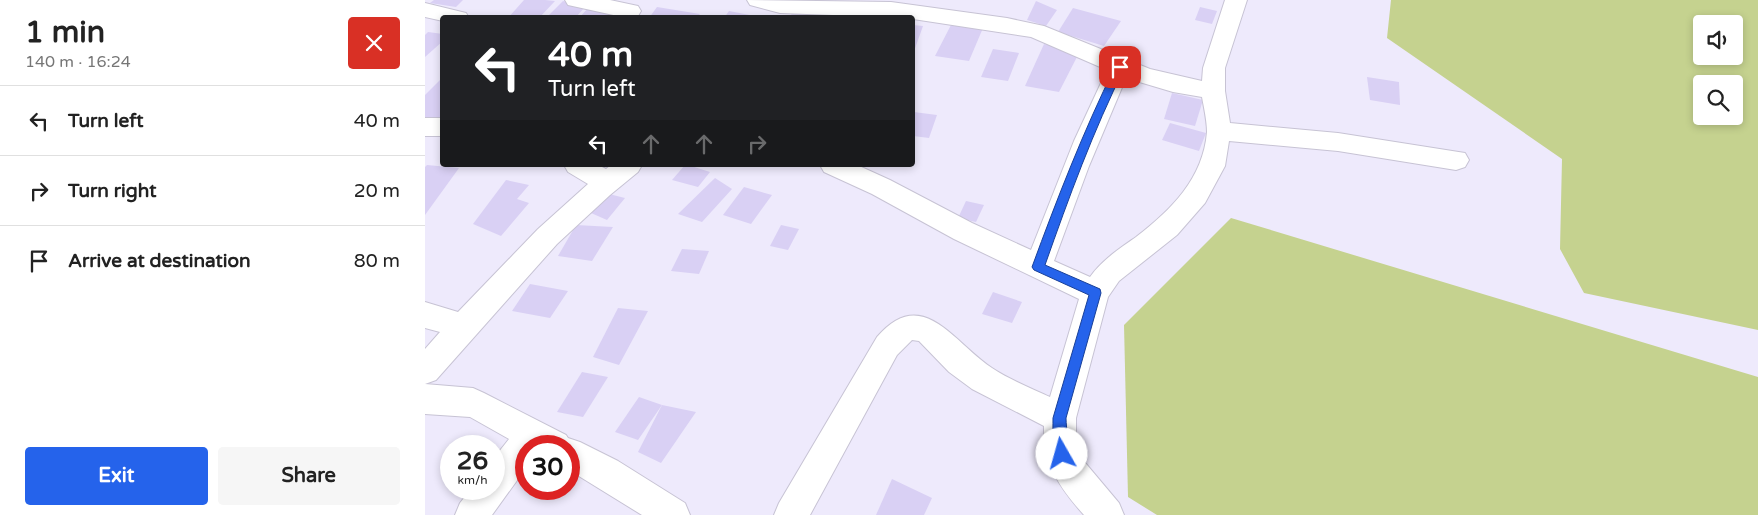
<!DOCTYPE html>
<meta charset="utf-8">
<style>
:root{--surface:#fff;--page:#f6f6f6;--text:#222;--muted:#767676;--line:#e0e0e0;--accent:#2563eb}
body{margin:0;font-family:"Varela Round",sans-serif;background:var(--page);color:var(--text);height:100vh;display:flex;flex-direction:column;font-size:19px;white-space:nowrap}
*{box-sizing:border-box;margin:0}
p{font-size:16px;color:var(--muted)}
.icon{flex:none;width:28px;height:28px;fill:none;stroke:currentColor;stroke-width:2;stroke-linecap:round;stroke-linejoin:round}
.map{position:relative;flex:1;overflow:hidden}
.panel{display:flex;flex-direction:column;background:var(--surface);width:425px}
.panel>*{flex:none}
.top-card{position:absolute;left:15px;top:15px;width:475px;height:152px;border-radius:5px;box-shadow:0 2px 8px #0003;background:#202124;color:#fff;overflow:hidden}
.buttons{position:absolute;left:1268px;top:15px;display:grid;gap:10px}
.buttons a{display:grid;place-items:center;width:50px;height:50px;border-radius:5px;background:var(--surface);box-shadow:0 2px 8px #0003;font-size:25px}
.speed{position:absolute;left:15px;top:435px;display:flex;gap:10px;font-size:25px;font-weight:700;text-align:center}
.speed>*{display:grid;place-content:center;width:65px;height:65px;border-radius:50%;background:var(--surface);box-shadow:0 2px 8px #0003;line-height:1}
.speed small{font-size:12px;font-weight:400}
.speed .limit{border:8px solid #d22;background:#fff;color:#111}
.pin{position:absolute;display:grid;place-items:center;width:42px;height:42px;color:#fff;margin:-21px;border-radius:10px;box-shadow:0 2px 8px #0006}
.me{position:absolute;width:55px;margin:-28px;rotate:353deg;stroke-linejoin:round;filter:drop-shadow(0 0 4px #0008)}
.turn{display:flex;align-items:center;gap:18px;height:105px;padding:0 25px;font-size:22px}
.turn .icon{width:65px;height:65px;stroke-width:2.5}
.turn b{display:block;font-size:35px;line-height:42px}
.lanes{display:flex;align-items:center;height:48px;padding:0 25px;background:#0003;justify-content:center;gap:25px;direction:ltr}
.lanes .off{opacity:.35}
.round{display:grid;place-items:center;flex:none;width:52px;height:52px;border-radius:5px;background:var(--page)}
.headline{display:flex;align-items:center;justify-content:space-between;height:85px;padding:0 25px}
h1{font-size:30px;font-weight:700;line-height:38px}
.action{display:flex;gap:10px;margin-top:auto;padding:10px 25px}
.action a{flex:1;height:58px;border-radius:5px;background:var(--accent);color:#fff;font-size:20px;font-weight:700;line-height:58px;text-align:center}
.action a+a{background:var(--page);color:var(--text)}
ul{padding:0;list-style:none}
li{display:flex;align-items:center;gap:15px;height:70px;padding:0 25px;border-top:1px solid var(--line)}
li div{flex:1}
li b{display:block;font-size:19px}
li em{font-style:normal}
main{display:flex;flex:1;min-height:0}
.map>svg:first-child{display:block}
.green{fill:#c5d28f;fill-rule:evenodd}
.building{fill:#d9d0f4}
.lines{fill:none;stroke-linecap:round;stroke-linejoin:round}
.minor-casing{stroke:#c7c3d4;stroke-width:2}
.minor{fill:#fff;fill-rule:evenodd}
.route{fill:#2563eb;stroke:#184099}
</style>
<main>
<section class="panel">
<div class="headline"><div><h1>1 min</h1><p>140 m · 16:24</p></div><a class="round" style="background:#d93025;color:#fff"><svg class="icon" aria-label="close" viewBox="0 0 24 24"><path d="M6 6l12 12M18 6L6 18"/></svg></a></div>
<ul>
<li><svg class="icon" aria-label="left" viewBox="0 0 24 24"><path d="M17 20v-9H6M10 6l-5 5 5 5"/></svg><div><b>Turn left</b></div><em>40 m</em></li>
<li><svg class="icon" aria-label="right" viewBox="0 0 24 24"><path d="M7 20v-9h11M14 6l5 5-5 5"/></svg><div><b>Turn right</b></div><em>20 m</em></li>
<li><svg class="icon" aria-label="arrive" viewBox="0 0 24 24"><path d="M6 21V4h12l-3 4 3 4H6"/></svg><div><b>Arrive at destination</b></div><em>80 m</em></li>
</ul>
<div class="action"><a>Exit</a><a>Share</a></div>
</section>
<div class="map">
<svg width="1333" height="515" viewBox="0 0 1333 515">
<rect width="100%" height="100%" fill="#eeeafc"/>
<g class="green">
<path d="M966 0H1333V330L1159 293 1135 249 1137 159 962 38ZM1276 24H1309V56H1276ZM1276 84H1309V116H1276Z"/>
<polygon points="806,218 1333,377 1333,515 732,515 703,497 699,325"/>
</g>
<g class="building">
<polygon points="9,0 38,0 31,7 5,3"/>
<polygon points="99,0 120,0 130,1 114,18 83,18"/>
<polygon points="138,1 161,6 150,18 121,18"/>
<polygon points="611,1 632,10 621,26 602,20"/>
<polygon points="372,6 410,11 407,18 364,18"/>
<polygon points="164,7 194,13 190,18 154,18"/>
<polygon points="232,7 275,14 271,18 224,18"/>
<polygon points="775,7 792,11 787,24 770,20"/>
<polygon points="648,8 696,21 679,46 633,32"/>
<polygon points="304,11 335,17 335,18 299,18"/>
<polygon points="527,23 558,28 544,61 510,56"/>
<polygon points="488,25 498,26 488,54"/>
<polygon points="3,32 18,34 18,41 0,57 0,35"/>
<polygon points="619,44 654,53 634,92 600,86"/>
<polygon points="568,49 594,53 583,81 556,77"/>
<polygon points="18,77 18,118 0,118 0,95"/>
<polygon points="942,77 974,82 975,105 945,100"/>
<polygon points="747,93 778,100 770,126 739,119"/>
<polygon points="489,112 512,115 504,138 488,136"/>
<polygon points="745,123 781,133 774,151 737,140"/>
<polygon points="2,165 34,168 0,215 0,167"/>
<polygon points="260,165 263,165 285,172 273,187 247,180"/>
<polygon points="290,178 307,189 277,222 253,214"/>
<polygon points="81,180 104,185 92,199 104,203 76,236 48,224"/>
<polygon points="319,187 347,195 326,224 298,215"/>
<polygon points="180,193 200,198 182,220 166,213"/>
<polygon points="541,201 559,205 551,222 533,218"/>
<polygon points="151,225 188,227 167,261 133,256"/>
<polygon points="356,225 374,229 363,250 345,246"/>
<polygon points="257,249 284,251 274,274 246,271"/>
<polygon points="105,284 143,291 125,318 87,311"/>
<polygon points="568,292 597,302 587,323 557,314"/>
<polygon points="193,308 223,311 194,365 168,357"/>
<polygon points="157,372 183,377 158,417 132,412"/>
<polygon points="214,397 237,405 213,440 190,432"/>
<polygon points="237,405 271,412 236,463 213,452"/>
<polygon points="467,479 507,498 499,515 451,515"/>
</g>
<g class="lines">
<defs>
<g id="minor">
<polygon points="140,0 185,0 213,6 216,11 213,16 202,18 143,5"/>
<path d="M322 0 466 2 582 18 619 26 725 69 777 81 778 68 800 0H822L800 68V91L805 123 913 133 1040 153 1044 160 1040 167 1031 170 913 151 804 141 800 166 780 203 752 235 694 281 683 297 651 418V445L657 459 694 503 699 515H659C635 488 618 464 619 426L547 389 524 372 494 341 487 340 472 355 385 515H349L354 503 452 337C497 284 528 342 567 368 585 380 606 388 625 397L654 299 529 239 447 194 399 172 395 165H432L465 180 547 223 606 250 649 141 682 70 606 37 488 19V18L355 13 325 5ZM701 78 748 92 777 97C779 108 782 121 782 132 778 179 746 210 711 237 694 249 677 260 665 277L629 261 664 166Z"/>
<polygon points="0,3 41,13 44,18 18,18 18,21 0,17"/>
<rect x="0" y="118" width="18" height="18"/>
<polygon points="139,165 173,165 181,169 186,165 217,165 213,172 185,195 132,244 11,380 0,384 0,349 15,332 0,328 0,302 33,312 113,229 163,184 143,172"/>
<polygon points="0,384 48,388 59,393 141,435 143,438 155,442 193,461 260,503 265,515 217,515 144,470 144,446 101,446 101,468 67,515 30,515 35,503 46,489 69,489 69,458 84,439 45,417 0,414"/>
</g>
</defs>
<use href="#minor" class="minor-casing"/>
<use href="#minor" class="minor"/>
</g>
<path class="route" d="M695 63 700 67C668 131 644 197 620 265L675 289 676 293 641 418C641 428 645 452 642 459L637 461 633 459C627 446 628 432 628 418L664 295 609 270 607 267C632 199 658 132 690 67Z"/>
</svg>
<div class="buttons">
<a><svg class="icon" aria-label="sound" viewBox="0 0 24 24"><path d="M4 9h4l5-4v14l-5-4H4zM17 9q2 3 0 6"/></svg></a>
<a><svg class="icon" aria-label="search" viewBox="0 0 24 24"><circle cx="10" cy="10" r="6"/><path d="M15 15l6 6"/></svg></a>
</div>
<div class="speed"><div>26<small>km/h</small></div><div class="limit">30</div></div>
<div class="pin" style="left:695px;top:67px;background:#d93025"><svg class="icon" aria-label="arrive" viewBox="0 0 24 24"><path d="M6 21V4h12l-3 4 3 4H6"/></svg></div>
<svg class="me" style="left:637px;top:454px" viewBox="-20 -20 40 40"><circle r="19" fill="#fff"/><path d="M0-13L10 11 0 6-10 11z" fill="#2563eb"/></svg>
<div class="top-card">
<div class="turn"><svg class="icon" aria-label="left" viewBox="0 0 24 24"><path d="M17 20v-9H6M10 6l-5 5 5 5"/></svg><div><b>40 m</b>Turn left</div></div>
<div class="lanes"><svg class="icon" aria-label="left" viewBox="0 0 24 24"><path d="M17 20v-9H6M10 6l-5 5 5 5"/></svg><svg class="icon off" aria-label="ahead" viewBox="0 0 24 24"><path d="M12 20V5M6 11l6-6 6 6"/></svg><svg class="icon off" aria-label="ahead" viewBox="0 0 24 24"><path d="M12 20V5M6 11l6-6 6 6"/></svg><svg class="icon off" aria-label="right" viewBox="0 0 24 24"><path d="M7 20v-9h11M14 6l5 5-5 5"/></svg></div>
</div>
</div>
</main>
